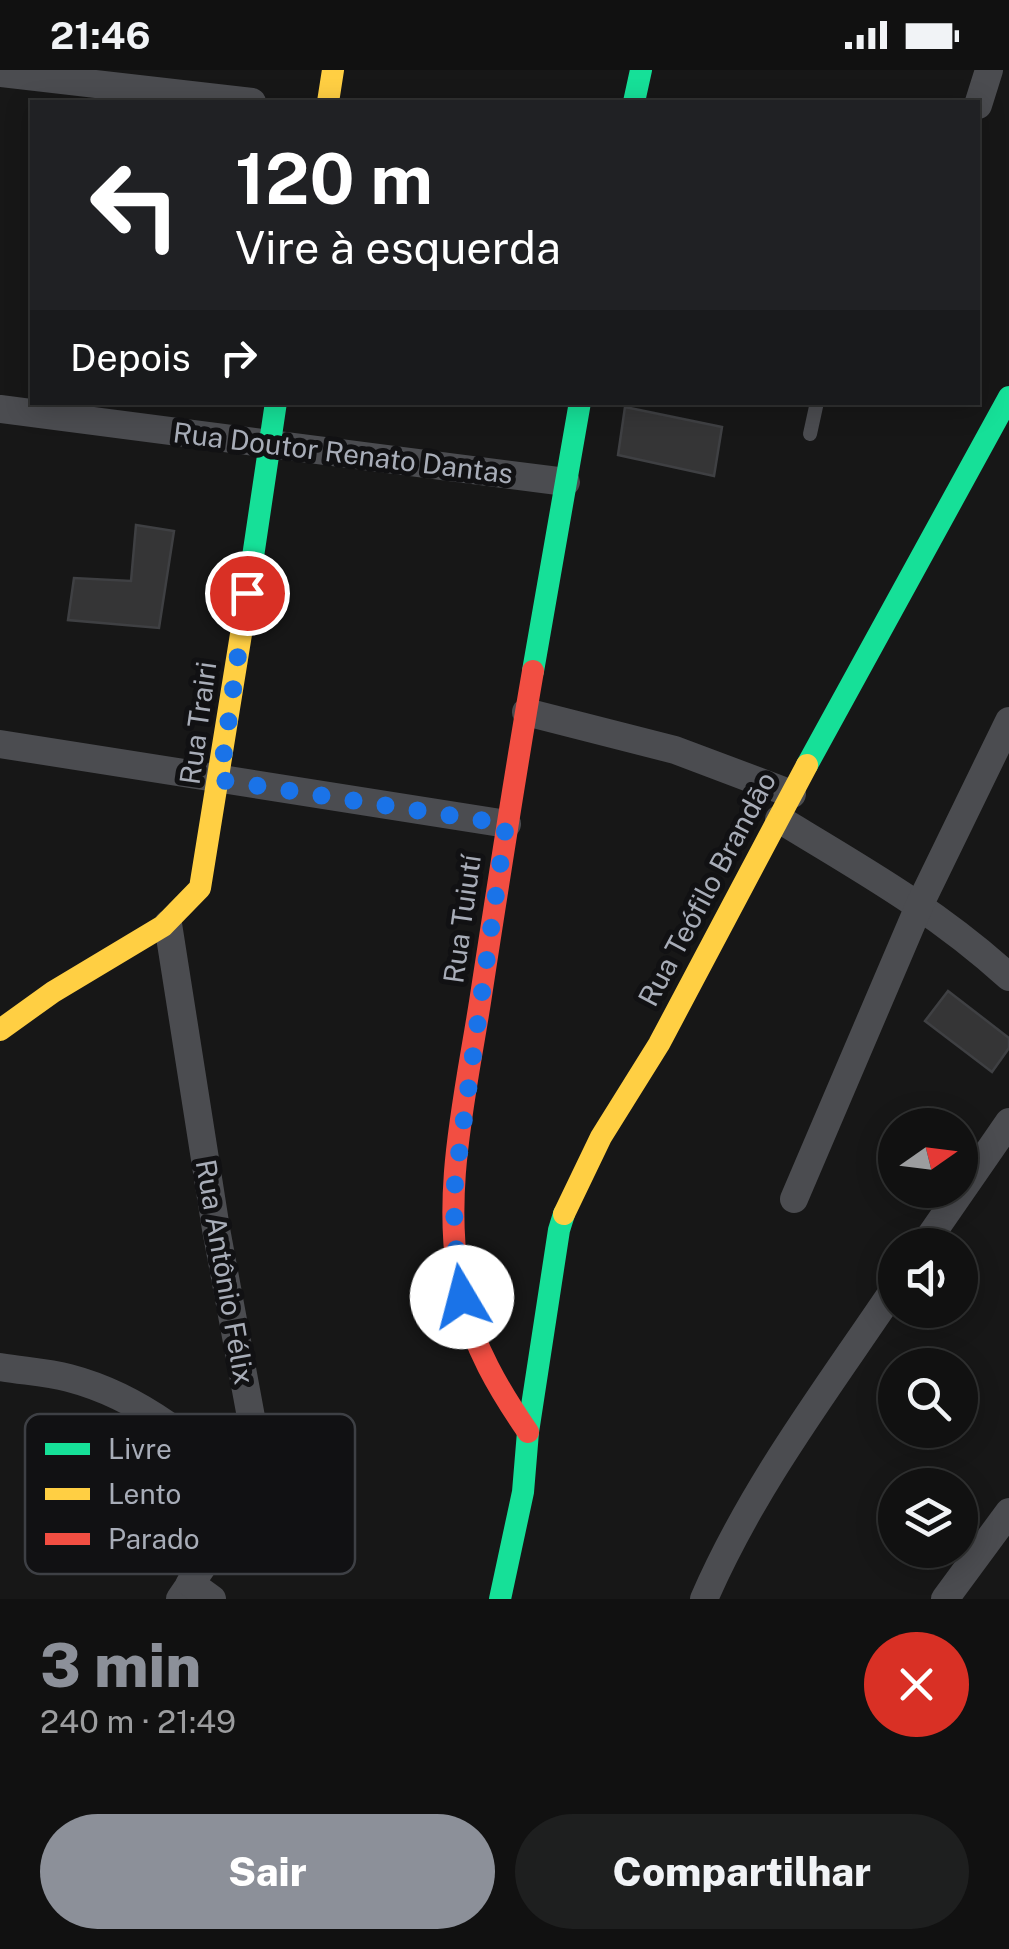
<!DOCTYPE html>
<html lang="pt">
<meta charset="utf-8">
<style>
:root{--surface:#111;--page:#1e1f1f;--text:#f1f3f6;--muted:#9c9d9f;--line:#303131;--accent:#8c9099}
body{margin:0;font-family:"Public Sans",sans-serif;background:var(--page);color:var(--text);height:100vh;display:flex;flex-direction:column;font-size:38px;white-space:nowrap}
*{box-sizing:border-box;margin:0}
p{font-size:32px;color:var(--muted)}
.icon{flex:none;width:55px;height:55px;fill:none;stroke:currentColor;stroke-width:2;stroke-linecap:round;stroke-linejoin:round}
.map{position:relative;height:1529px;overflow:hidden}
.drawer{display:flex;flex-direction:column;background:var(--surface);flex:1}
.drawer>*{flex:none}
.banner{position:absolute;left:30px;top:30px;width:950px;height:305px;border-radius:0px;box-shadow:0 5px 25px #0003,0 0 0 2px var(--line);background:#202124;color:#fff;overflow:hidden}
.needle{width:65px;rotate:76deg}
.fabs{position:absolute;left:878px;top:1038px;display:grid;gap:20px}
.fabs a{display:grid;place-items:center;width:100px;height:100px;border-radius:50%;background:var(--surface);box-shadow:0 5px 25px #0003,0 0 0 2px var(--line);font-size:50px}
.pin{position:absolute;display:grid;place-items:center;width:85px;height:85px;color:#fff;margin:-42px;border:5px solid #fff;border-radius:50%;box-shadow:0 2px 10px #0007}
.me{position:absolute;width:110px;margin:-55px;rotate:352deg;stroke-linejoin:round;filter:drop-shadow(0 0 8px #0008)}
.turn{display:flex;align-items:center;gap:35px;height:210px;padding:0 40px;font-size:45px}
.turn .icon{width:130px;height:130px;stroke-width:2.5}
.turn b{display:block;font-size:70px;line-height:85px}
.then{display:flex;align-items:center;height:95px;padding:0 40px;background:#0003;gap:20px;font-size:38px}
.round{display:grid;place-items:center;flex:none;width:105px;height:105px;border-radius:52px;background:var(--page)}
.headline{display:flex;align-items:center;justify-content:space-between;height:170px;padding:0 40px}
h1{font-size:60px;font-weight:800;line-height:75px;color:var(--accent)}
.action{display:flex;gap:20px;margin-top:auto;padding:20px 40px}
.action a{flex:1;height:115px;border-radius:60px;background:var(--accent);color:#fff;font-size:40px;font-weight:800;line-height:115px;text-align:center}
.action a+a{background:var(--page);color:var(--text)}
.status{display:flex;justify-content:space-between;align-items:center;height:70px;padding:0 50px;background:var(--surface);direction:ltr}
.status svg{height:28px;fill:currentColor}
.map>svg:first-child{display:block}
.building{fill:#353536;stroke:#3f4043;stroke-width:2.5}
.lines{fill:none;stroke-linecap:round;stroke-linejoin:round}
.lane{stroke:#4b4c50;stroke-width:14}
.street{stroke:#4b4c50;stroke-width:28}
.fast{stroke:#16e098;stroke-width:22}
.slow{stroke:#ffcf43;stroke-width:22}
.jam{stroke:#f24e42;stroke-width:22}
.route{stroke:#1a73e8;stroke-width:18;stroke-dasharray:0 32.4}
.labels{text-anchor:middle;stroke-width:10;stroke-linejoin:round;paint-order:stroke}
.street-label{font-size:28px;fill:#a8adb8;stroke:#111113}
.key{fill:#111113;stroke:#3e4045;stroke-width:2.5}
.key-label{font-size:28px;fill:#a8adb8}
</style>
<div class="status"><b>21:46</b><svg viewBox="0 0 49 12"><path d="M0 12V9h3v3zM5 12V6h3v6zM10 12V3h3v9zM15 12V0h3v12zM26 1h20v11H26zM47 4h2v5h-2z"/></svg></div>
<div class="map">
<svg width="1009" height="1529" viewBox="0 0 1009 1529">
<rect width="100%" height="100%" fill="#171717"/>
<g class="building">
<polygon points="625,337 722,357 714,406 618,385"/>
<polygon points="136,455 174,461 159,558 68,550 74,508 131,511"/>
<polygon points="948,921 1009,968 1009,978 992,1002 925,951"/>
</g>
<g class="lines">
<polyline class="lane" points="810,364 817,332"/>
<g class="street">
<polyline points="0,3 252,32"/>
<polyline points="978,35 989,0"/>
<polyline points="0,339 566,412"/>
<polyline points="526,642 675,680 792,724"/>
<polyline points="0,674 507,754"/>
<path d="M779 749C860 798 938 842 1009 907"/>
<polyline points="168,854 216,1159 251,1347 256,1396 251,1426 180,1529"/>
<polyline points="794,1129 920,834 1009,651"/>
<polyline points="924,1175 1009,1052"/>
<path d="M0 1297C23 1301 47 1302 69 1308 142 1327 198 1375 251 1426"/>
<polyline points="190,1513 212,1529"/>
<path d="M704 1529C753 1416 827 1319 895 1218"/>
<polyline points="945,1529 1009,1442"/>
</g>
<g class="fast">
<polyline points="634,32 641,0"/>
<polyline points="247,527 276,332"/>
<polyline points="533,601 580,332"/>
<polyline points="807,695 1009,327"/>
<polyline points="500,1529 523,1422 528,1362 559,1160 564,1144"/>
</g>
<g class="slow">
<polyline points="328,32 333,0"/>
<polyline points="0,960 53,922 163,856 200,818 247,527"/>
<polyline points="564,1144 601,1067 659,974 807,695"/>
</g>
<path class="jam" d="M528 1362C499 1320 473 1276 462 1226 440 1129 465 1028 480 932 497 821 514 711 533 601"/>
</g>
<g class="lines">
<polyline class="route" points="247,523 220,710 506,754 455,1112 454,1161 462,1227"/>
</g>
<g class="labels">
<g class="street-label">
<text transform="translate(343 383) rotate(7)" y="10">Rua Doutor Renato Dantas</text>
<text transform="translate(198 653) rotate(-82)" y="10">Rua Trairi</text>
<text transform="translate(707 819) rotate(-62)" y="10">Rua Teófilo Brandão</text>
<text transform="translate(462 849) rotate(-82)" y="10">Rua Tuiutí</text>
<text transform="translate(225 1202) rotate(80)" y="10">Rua Antônio Félix</text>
</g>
</g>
<rect x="25" y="1344" width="330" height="160" rx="15" class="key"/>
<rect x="45" y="1373" width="45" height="12" fill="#16e098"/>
<rect x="45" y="1418" width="45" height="12" fill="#ffcf43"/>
<rect x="45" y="1463" width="45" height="12" fill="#f24e42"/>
<g class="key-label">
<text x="108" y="1389">Livre</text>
<text x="108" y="1434">Lento</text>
<text x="108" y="1479">Parado</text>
</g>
</svg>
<div class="fabs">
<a><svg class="needle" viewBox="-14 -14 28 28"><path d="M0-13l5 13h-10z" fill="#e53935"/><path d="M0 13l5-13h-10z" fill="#9c9d9f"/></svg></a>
<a><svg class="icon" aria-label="sound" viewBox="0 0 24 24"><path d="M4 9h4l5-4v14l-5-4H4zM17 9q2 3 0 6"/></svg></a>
<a><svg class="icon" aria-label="search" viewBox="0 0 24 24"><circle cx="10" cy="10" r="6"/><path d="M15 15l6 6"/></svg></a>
<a><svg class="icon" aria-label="layers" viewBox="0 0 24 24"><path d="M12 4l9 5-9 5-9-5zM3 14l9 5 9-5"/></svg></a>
</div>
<div class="pin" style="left:247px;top:523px;background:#d93025"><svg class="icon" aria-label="arrive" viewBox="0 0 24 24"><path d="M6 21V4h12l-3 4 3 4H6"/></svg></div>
<svg class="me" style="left:462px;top:1227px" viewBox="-20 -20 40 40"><circle r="19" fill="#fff"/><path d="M0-13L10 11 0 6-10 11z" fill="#1a73e8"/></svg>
<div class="banner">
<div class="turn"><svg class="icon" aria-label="left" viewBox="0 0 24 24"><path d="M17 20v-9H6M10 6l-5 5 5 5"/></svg><div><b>120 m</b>Vire à esquerda</div></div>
<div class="then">Depois<svg class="icon" aria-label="right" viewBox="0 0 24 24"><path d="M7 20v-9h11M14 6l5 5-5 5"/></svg></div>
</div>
</div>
<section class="drawer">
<div class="headline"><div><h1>3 min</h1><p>240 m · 21:49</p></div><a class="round" style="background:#d93025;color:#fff"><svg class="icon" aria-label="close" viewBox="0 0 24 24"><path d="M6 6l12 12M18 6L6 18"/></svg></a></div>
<div class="action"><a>Sair</a><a>Compartilhar</a></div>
</section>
